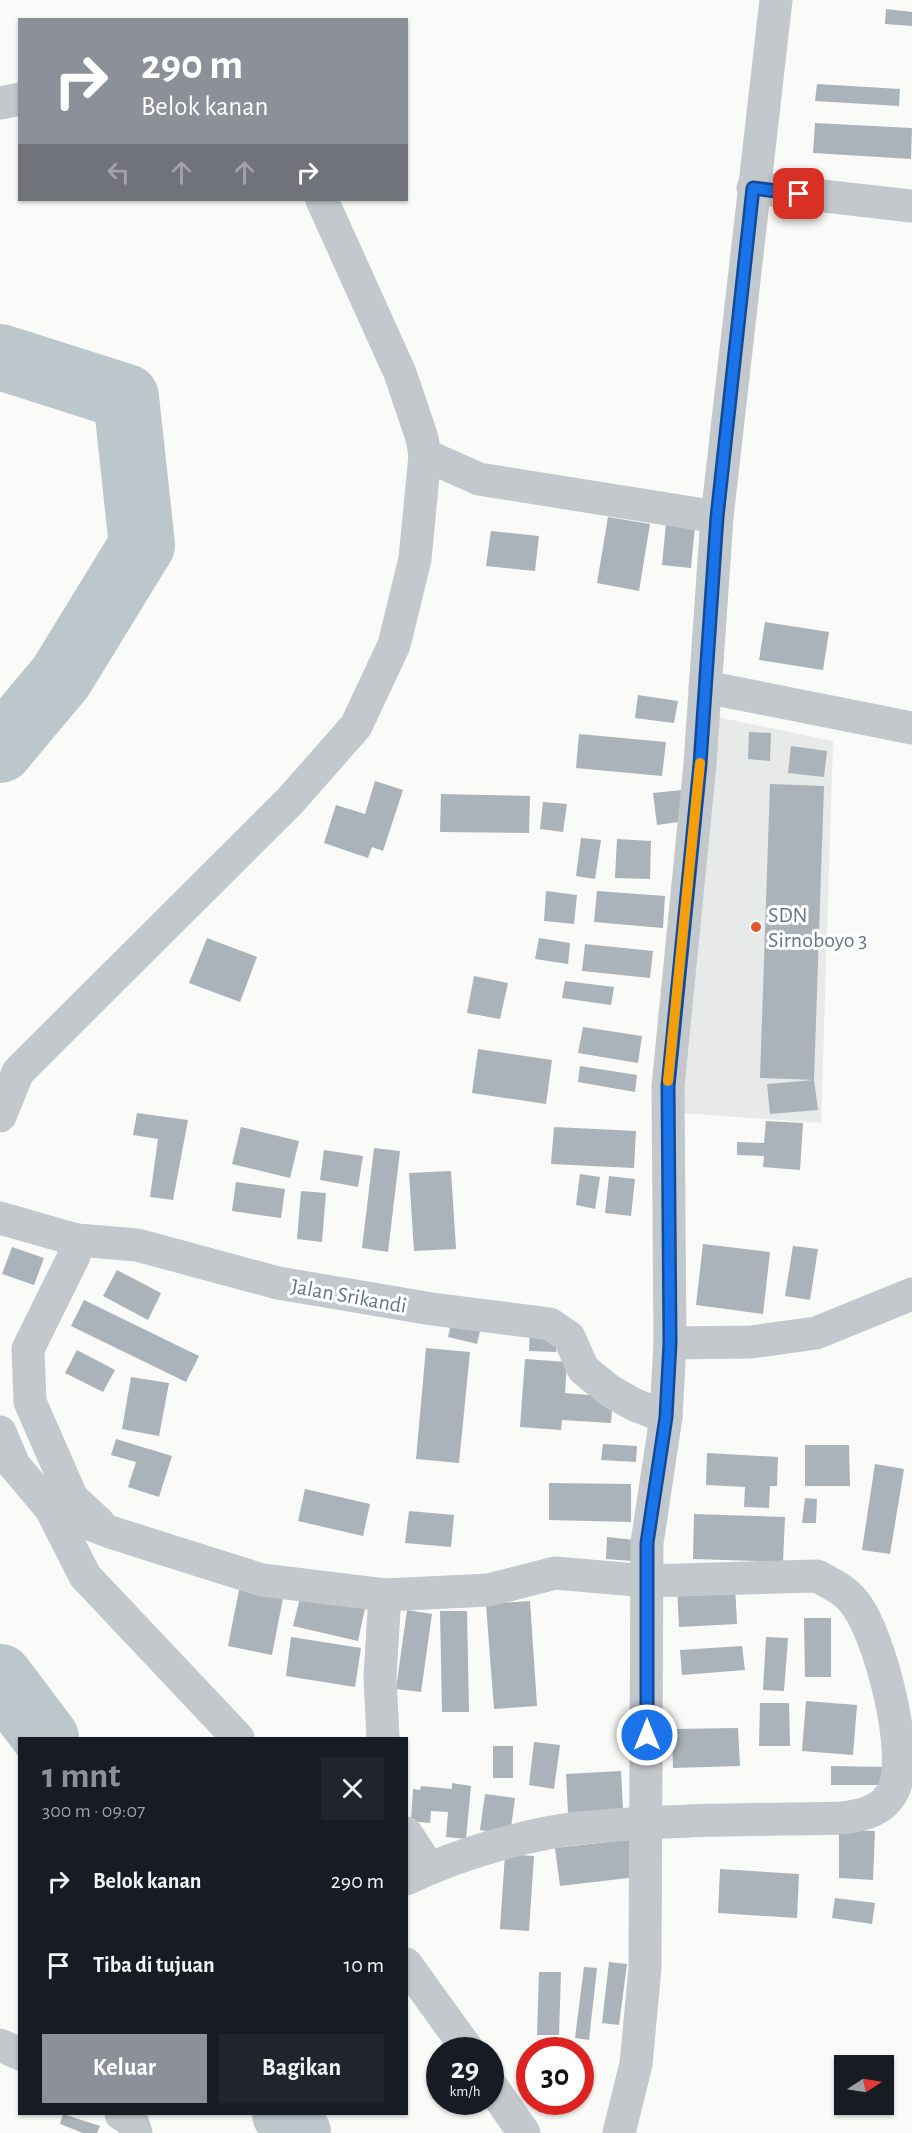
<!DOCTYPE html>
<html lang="id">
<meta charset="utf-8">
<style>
:root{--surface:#171b24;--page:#20242c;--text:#f1f3f6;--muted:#9ea1a6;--accent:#8c9099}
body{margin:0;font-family:"Alegreya Sans",sans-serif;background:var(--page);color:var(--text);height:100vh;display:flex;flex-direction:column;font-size:22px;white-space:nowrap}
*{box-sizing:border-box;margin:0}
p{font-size:20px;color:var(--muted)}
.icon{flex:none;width:33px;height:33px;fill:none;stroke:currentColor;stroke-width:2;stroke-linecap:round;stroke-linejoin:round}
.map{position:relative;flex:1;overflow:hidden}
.sheet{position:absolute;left:18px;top:1737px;width:390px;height:378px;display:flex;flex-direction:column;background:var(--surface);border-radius:0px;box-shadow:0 2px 4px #0004}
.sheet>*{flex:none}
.banner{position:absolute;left:18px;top:18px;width:390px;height:183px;border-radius:0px;box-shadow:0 2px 4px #0004;background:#8c9099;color:#fff;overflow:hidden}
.needle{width:39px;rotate:78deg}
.tools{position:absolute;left:834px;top:2055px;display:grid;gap:12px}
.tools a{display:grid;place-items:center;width:60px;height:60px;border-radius:0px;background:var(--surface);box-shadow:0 2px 4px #0004;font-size:30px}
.speed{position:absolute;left:426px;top:2037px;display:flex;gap:12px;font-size:30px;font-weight:700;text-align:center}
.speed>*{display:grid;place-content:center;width:78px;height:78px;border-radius:50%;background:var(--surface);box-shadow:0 2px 4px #0004;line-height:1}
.speed small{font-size:15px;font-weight:400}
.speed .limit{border:9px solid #d22;background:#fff;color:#111}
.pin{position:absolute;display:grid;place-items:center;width:51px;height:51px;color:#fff;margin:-26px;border-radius:12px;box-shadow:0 3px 9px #0006}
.me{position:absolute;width:66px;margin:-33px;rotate:0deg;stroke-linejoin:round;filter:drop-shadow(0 0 4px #0008)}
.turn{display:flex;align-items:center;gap:21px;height:126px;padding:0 24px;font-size:27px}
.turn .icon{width:78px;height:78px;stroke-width:2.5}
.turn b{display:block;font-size:42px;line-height:51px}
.lanes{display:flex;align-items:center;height:57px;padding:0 24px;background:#0003;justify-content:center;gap:30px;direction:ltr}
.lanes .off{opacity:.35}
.round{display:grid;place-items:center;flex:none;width:63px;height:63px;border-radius:0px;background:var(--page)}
.overview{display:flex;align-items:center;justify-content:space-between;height:102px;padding:0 24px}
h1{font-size:36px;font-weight:600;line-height:45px;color:var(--accent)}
.button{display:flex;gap:12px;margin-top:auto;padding:12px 24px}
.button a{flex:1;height:69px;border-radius:0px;background:var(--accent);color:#fff;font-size:24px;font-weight:600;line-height:69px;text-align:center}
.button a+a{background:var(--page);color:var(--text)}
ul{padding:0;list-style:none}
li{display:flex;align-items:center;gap:18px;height:84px;padding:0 24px}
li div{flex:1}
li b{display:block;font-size:22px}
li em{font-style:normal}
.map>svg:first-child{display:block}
.built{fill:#e8e9e9}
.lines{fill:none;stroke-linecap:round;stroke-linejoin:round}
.river{stroke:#bbc7cb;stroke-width:66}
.building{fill:#aab3b9}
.street{stroke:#c3c8cc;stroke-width:33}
.route-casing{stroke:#114b97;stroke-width:15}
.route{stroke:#1a73e8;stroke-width:10}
.slow{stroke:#f59e0b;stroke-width:10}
.poi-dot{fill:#e4572e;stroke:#fff;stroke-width:2}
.labels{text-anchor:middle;stroke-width:6;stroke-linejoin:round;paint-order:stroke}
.poi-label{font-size:22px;fill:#657683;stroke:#fff;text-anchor:start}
.street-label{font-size:22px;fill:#657683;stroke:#fff}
</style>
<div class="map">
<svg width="912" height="2133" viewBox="0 0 912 2133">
<rect width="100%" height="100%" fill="#fafaf8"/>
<polygon class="built" points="703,714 833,741 821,1123 668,1112"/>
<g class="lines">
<g class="river">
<polyline points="0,357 126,397 142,545 61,677 0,750"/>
<polyline points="0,1677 46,1738"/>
<polyline points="285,2114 298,2133"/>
</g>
</g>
<g class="building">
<polygon points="886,9 912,12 912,26 885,24"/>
<polygon points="817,84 900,89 899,106 815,101"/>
<polygon points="815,123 912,128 911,159 813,153"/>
<polygon points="608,517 650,524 639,591 597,583"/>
<polygon points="666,523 695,526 691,568 662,565"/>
<polygon points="491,531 539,536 535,571 486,566"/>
<polygon points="765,622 829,632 823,670 759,660"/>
<polygon points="638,695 678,701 674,723 635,718"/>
<polygon points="749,732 771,733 770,761 748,759"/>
<polygon points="579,734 666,742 662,776 576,768"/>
<polygon points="791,746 827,751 824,777 788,773"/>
<polygon points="375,781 403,790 383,851 372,847 368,858 324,843 336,805 365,814"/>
<polygon points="770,784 824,786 814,1080 760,1078"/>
<polygon points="682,790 686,821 657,825 653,793"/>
<polygon points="441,794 530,796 529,833 440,832"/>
<polygon points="543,802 567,804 563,832 540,829"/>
<polygon points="581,838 601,840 595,879 576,876"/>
<polygon points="617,839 651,841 650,879 615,878"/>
<polygon points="546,891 577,895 574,924 544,921"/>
<polygon points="597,891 665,896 663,928 594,922"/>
<polygon points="207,938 257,957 240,1002 189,983"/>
<polygon points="539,938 570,943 568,964 535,959"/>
<polygon points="585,944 653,951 650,978 582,971"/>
<polygon points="474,976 508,983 500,1019 467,1013"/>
<polygon points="565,981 614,987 611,1005 562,998"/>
<polygon points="583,1027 642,1036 638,1063 578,1053"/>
<polygon points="478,1049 552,1060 546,1104 472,1093"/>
<polygon points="580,1066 637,1075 635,1092 578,1082"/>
<polygon points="814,1080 818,1110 770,1114 767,1084"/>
<polygon points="137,1113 188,1120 173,1200 150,1197 158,1139 133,1135"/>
<polygon points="766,1121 803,1123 800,1170 763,1167 764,1156 737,1155 737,1142 764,1143"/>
<polygon points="241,1127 299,1141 290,1178 232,1164"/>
<polygon points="554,1127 636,1131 634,1168 551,1164"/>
<polygon points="374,1148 400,1151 388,1252 362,1248"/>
<polygon points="324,1150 363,1156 358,1187 320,1180"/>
<polygon points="451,1171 456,1249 414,1251 409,1173"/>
<polygon points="580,1174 600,1177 595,1209 576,1205"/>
<polygon points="609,1176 635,1179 631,1216 605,1213"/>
<polygon points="236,1182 285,1189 281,1218 232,1211"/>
<polygon points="301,1191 326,1193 322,1242 297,1239"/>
<polygon points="703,1244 770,1252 763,1314 696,1305"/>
<polygon points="793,1246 818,1249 810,1300 785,1296"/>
<polygon points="12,1247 44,1258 34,1285 2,1274"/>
<polygon points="117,1270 161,1293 148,1320 103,1296"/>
<polygon points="84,1300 199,1356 186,1382 71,1326"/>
<polygon points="453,1315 482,1322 477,1344 448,1337"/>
<polygon points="530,1331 557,1332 556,1352 529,1351"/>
<polygon points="426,1348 470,1352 459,1463 416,1459"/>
<polygon points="77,1350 115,1370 103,1392 65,1373"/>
<polygon points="525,1359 567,1362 565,1393 613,1397 611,1423 562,1420 561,1430 520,1427"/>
<polygon points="131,1377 169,1383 159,1436 122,1429"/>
<polygon points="116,1439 172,1456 159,1497 128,1487 136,1462 111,1455"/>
<polygon points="603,1444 637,1446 636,1462 601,1460"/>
<polygon points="805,1445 849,1445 850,1486 805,1486"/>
<polygon points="707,1453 778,1457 777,1486 770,1486 769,1508 744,1507 745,1487 706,1485"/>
<polygon points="875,1464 904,1469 890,1554 862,1550"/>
<polygon points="549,1483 631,1484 631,1522 549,1520"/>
<polygon points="305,1489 370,1504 363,1536 298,1521"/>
<polygon points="805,1498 817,1499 816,1523 802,1523"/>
<polygon points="409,1511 454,1515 451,1547 405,1543"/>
<polygon points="694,1514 785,1517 783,1562 693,1559"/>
<polygon points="607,1537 634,1540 632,1561 606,1559"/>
<polygon points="735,1584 737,1624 679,1627 677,1587"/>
<polygon points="239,1590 283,1598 272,1655 228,1646"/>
<polygon points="302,1590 366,1604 358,1641 293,1626"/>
<polygon points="530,1601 537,1706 494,1709 486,1604"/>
<polygon points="407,1610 432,1614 421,1692 396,1689"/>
<polygon points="440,1611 467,1611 469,1712 442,1712"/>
<polygon points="804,1618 831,1618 831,1677 805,1677"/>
<polygon points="291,1637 361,1648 355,1687 286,1676"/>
<polygon points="766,1637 788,1638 784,1691 763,1690"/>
<polygon points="742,1646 745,1670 682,1675 680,1650"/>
<polygon points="806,1701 857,1705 853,1755 802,1751"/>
<polygon points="760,1703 789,1703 790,1746 759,1746"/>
<polygon points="738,1728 740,1766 673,1768 672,1729"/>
<polygon points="534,1742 560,1745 554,1789 529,1785"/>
<rect x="493" y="1746" width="20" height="32"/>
<polygon points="831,1766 886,1767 887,1785 831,1785"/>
<polygon points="621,1771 623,1810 568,1813 566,1774"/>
<polygon points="452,1783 471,1786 466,1839 446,1837 448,1812 431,1811 430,1823 411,1821 413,1789 420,1790 421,1786 452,1789"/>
<polygon points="485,1794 515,1798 510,1835 480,1830"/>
<polygon points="839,1830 875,1831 873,1880 839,1878"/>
<polygon points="633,1839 637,1877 560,1886 555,1848"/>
<polygon points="505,1854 534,1856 529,1931 500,1929"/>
<polygon points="720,1869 799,1874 797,1918 718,1913"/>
<polygon points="835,1898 875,1903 872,1924 832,1918"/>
<polygon points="609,1962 627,1964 619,2025 602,2023"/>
<polygon points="584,1967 597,1968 589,2040 575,2038"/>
<polygon points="539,1972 561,1972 559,2035 537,2035"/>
<polygon points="63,2114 100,2126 97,2133 83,2133 60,2124"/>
</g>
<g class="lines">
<g class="street">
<polyline points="0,103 20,99"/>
<polyline points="753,188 912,206"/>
<polyline points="322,200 400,373 422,438 425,455 479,479 717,517"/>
<polyline points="705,687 912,728"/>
<polyline points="0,1116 18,1072 290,801 356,726 394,645 415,559 425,455"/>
<polyline points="0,1218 77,1240 137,1245 278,1283 432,1309 550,1324 569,1337 583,1369 610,1391 635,1405 666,1417"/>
<polyline points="77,1240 74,1256 28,1349 30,1402 72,1498 99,1523"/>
<polyline points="670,1343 751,1342 816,1333 912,1294"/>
<polyline points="0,1432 14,1465 51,1509 85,1576 238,1738"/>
<path d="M51 1509 110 1532 262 1580 385 1595 489 1590 555 1573 647 1581 817 1576C832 1584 847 1591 857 1606 880 1638 911 1754 893 1791 883 1811 863 1815 843 1818 759 1820 674 1819 591 1827 531 1832 461 1853 406 1879"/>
<polyline points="383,1738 380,1676 385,1595"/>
<polyline points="406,1833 429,1868"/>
<polyline points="406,1964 468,2050"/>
<polyline points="0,2045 20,2054"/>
<polyline points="490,2084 524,2133"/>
<polyline points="121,2114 132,2121 136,2133"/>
<polyline points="619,2133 636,2064 645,1968 647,1543 666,1417 670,1343 668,1086 700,764 717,517 776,0"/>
</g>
</g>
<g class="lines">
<defs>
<polyline id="route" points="647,1735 647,1543 666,1417 670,1343 668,1086 700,764 717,517 753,188 799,194"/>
</defs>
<use href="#route" class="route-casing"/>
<use href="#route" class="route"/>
<polyline class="slow" points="668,1081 700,763"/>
</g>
<circle class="poi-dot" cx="756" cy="927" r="6"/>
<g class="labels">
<g class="poi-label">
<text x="768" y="922">SDN<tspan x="768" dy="25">Sirnoboyo 3</tspan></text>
</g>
<g class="street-label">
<text transform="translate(349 1295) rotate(10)" y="8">Jalan Srikandi</text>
</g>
</g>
</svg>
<div class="tools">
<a><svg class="needle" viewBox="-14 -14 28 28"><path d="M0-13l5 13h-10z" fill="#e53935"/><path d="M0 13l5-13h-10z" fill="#9ea1a6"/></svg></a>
</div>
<div class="speed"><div>29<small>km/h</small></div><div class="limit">30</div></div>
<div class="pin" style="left:799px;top:194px;background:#d93025"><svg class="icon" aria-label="arrive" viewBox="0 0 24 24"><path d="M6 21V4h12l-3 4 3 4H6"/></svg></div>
<svg class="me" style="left:647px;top:1735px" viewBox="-20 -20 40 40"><circle r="17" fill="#1a73e8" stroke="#fff" stroke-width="3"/><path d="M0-11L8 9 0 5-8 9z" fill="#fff"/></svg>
<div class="banner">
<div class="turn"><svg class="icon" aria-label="right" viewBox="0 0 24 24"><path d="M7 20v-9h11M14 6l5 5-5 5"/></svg><div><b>290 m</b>Belok kanan</div></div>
<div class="lanes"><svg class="icon off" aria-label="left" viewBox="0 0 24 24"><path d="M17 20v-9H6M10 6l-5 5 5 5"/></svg><svg class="icon off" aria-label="ahead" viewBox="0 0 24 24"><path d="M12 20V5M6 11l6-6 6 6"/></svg><svg class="icon off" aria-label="ahead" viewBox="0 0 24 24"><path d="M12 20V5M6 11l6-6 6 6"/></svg><svg class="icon" aria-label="right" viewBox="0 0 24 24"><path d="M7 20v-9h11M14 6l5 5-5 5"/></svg></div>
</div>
<section class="sheet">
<div class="overview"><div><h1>1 mnt</h1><p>300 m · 09:07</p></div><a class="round"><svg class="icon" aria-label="close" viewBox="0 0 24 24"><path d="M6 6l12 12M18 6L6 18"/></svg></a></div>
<ul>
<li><svg class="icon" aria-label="right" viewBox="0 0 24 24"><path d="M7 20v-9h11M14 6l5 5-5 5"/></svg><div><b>Belok kanan</b></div><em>290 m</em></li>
<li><svg class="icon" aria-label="arrive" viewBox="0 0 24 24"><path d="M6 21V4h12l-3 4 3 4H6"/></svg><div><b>Tiba di tujuan</b></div><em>10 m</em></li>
</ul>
<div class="button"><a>Keluar</a><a>Bagikan</a></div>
</section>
</div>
